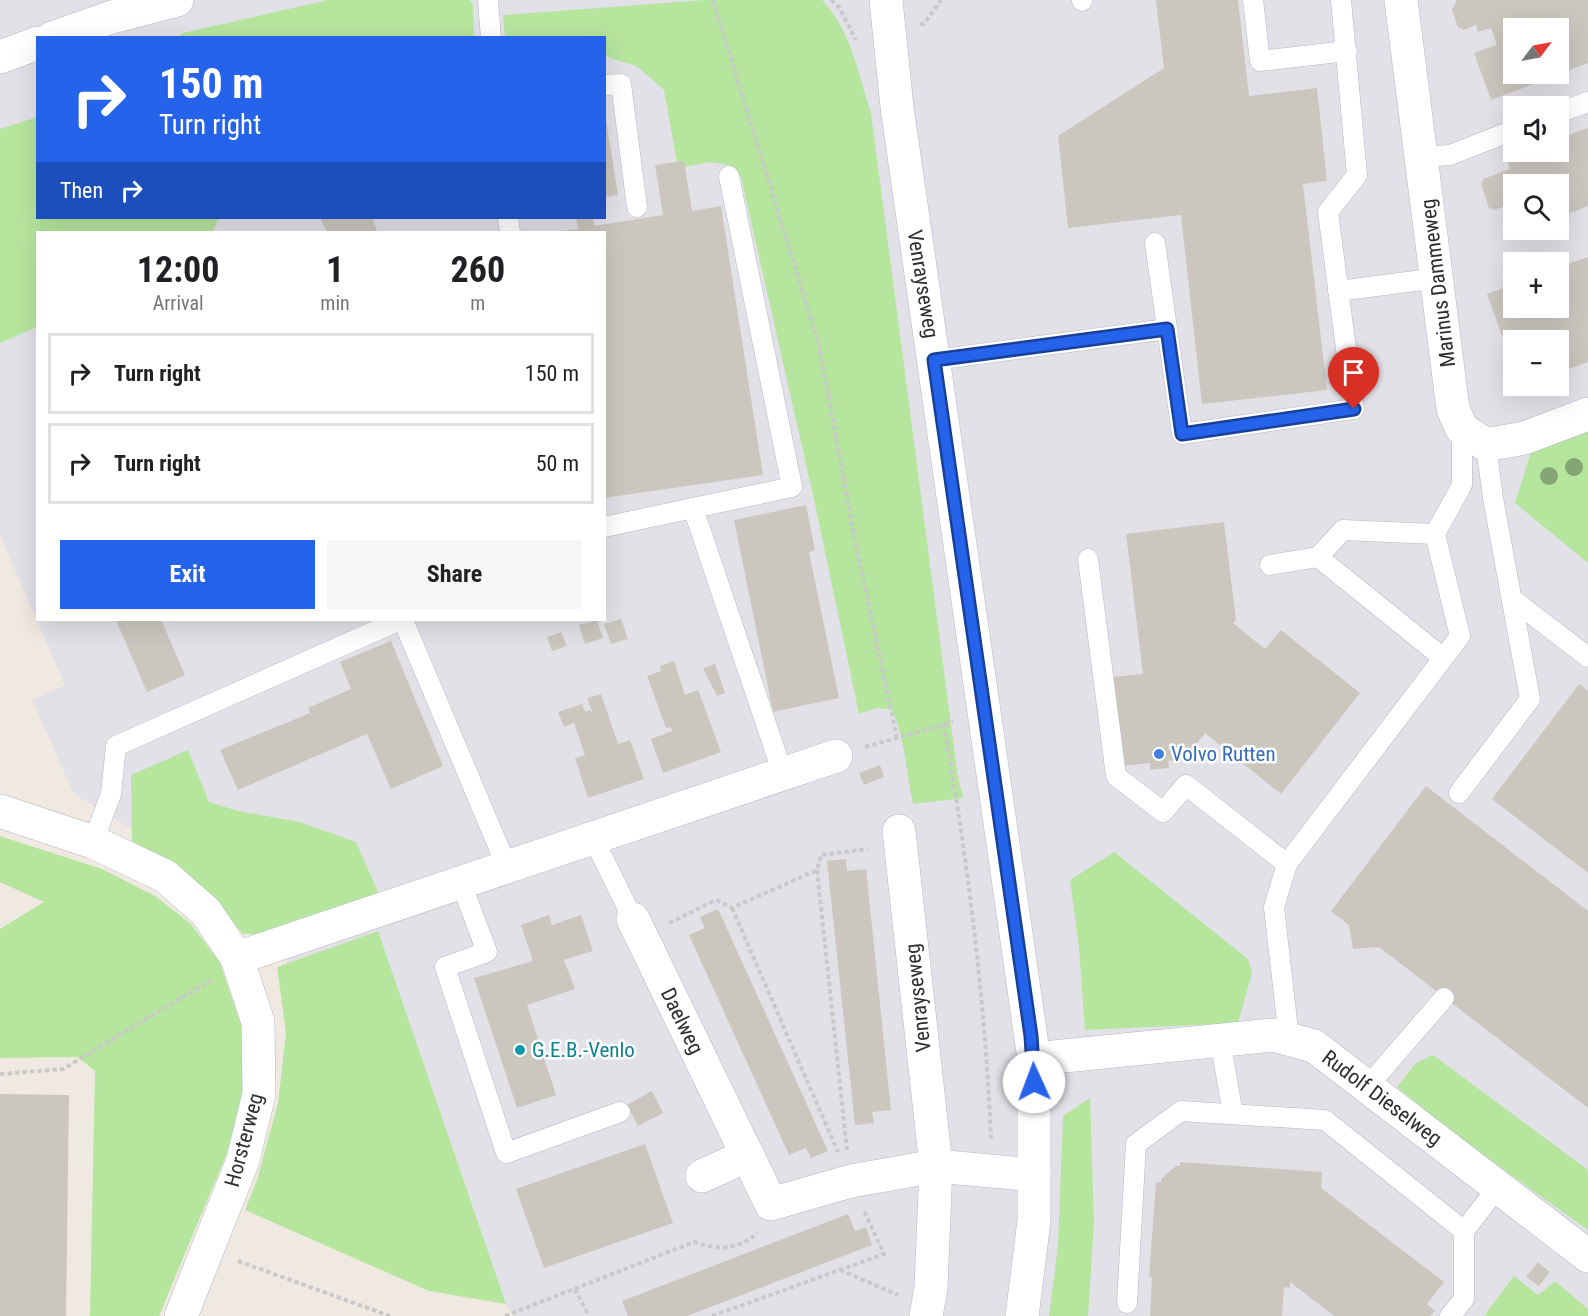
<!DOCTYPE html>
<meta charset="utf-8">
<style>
:root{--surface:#fff;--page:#f6f6f6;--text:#202124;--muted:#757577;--line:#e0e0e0;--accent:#2563eb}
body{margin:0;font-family:"Roboto Condensed",sans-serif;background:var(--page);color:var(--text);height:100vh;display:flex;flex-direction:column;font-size:22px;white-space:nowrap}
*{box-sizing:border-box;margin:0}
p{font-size:20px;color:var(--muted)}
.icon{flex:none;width:33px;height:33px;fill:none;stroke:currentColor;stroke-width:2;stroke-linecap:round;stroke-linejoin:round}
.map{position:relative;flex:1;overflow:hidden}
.panel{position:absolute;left:36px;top:231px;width:570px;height:390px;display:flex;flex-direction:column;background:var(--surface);border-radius:0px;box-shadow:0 6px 24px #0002}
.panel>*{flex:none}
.hud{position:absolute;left:36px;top:36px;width:570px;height:183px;border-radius:0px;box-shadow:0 6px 24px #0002;background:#2563eb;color:#fff;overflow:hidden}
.needle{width:39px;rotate:58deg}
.fabs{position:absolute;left:1503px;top:18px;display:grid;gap:12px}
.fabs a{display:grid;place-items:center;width:66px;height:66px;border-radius:0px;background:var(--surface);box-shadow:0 6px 24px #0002;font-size:30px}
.pin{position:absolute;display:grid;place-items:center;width:51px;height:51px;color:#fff;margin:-62px -26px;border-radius:50% 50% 50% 0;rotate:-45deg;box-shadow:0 0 6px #0007}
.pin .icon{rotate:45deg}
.me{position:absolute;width:66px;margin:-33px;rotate:358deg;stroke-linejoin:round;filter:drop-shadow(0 0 4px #0008)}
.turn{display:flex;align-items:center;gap:21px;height:126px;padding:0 24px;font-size:27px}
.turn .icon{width:78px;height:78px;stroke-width:2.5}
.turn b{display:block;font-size:42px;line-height:51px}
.then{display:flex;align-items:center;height:57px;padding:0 24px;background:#0003;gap:12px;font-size:22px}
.eta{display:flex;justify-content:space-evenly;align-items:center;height:102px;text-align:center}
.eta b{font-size:36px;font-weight:700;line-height:42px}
.button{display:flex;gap:12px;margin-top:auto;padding:12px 24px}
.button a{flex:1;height:69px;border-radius:0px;background:var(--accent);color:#fff;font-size:24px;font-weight:700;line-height:69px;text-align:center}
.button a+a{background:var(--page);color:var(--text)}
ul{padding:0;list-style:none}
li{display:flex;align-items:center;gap:18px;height:81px;margin:0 12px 9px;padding:0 12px;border:3px solid var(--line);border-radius:0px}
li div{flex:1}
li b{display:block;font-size:22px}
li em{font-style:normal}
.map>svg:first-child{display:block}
.industrial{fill:#e3e1e8;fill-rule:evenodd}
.green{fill:#b6e59e}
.building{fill:#cbc7bf;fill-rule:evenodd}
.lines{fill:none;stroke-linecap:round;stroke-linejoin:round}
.service-casing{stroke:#b4b7c1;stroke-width:21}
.minor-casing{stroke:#b4b7c1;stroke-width:34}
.tertiary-casing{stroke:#b4b7c1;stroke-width:34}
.path{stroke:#c9c9c9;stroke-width:4;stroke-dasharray:4.5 3;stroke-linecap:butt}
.service{stroke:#fff;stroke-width:20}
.minor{stroke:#fff;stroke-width:33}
.tertiary{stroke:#fff;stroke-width:33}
.tree{fill:#84a574}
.route-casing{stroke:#184099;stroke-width:15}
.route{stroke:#2563eb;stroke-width:10}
.shop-dot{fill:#3f7fe0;stroke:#fff;stroke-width:2}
.culture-dot{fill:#0f9aa8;stroke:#fff;stroke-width:2}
.labels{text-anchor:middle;stroke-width:5;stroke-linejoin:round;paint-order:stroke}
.street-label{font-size:21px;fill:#2e2e2e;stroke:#fff}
.shop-label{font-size:21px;fill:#366cbe;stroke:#fff;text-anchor:start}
.culture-label{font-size:21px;fill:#0d838f;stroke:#fff;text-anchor:start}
</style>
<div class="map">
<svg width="1588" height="1316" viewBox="0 0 1588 1316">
<rect width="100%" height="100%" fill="#efe9e1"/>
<path class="industrial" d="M0 0H1588V1316H514L246 898 74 794 32 700 65 685 0 535ZM1514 28H1558V74H1514ZM38 38H604V218H38ZM1514 106H1558V152H1514ZM1514 184H1558V230H1514ZM38 232H604V620H38ZM1514 262H1558V308H1514ZM1514 340H1558V386H1514Z"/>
<g class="green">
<polygon points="328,0 470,0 473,5 474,37 178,37 183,33"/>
<path d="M705 0H822C850 28 859 76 871 113L957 771 963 798 913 804C907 777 904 733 892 710L877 708 859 714 815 504 741 177 732 166 711 162 678 168 664 90 638 67 605 56 604 38 505 37 503 15Z"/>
<polygon points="37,117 38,218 219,218 212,232 38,232 37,327 0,343 0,129"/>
<polygon points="1588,431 1588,563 1515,503 1531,452"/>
<polygon points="188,750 209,802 238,811 300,822 356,842 379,894 266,934 243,934 194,879 132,841 131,775"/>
<polygon points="0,836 102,869 155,896 191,924 220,963 241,1025 244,1094 226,1155 159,1316 90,1316 95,1071 78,1057 0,1058 0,929 44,902 0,882"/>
<polygon points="1114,852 1248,959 1252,973 1238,1023 1085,1030 1079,948 1070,880"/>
<polygon points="378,931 506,1304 429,1291 245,1210 257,1180 278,1103 286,1033 277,967"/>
<polygon points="1433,1055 1588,1170 1588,1230 1461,1139 1397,1087 1416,1063"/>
<polygon points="1090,1098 1094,1223 1088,1316 1049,1316 1058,1246 1063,1116"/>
<polygon points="1514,1276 1538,1295 1555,1281 1588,1309 1588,1316 1484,1316"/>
</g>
<g class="building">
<polygon points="1156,0 1238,0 1249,96 1317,88 1327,181 1303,184 1327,390 1202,404 1181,215 1068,228 1058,136 1164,68"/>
<path d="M1457 0H1588V63L1491 100 1474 53 1496 45V42L1491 28 1478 32 1476 25 1464 30 1458 27 1452 10ZM1514 28H1558V74H1514Z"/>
<polygon points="606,120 618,195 604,197 604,121"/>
<polygon points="1588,128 1588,206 1565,215 1558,198 1558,184 1514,184 1514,203 1494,210 1489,208 1481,184 1483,179 1510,169 1506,158 1525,152 1558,152 1558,139"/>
<polygon points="684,161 692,211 721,206 763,475 604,498 604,232 561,231 578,229 576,218 593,218 594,226 663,215 655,165"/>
<polygon points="320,218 372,218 377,230 371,232 327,232"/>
<polygon points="1588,257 1588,362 1558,373 1558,340 1514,340 1513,366 1487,294 1514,284 1514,308 1558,308 1558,267"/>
<polygon points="806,505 815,550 809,552 839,698 773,712 734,520"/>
<polygon points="1224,522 1236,620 1233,623 1265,649 1281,630 1360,693 1281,794 1205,733 1195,746 1196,758 1168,761 1169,768 1150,770 1150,763 1121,766 1111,677 1143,674 1126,534"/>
<polygon points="621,619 628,639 611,644 604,624"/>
<polygon points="116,620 161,620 185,675 147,692"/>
<polygon points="597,620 603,638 585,644 579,625"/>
<polygon points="561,632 567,646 552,651 547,637"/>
<polygon points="391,641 443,766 391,789 367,734 238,790 220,750 310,713 308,708 351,689 340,662"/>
<polygon points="674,661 685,695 698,690 721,752 663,773 651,739 672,731 671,727 666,728 647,676 661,671 660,666"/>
<polygon points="715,664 725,693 717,696 703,668"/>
<polygon points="1579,684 1588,691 1588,873 1492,799"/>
<polygon points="601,694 618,744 630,740 644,779 588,798 575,758 585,755 574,723 564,727 558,712 582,704 585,712 590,710 593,714 587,698"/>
<polygon points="880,765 884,777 864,785 859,773"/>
<polygon points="1426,786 1588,911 1588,1108 1379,947 1353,949 1349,925 1331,911"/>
<polygon points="846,859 847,871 866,869 891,1110 872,1112 874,1123 855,1125 827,861"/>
<polygon points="718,909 828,1151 811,1158 806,1148 789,1155 689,935 705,928 700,917"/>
<polygon points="549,915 552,925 581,915 593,951 564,960 575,989 527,1005 556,1095 517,1108 474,978 533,961 521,925"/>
<polygon points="652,1091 663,1113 638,1126 627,1105"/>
<polygon points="0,1094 69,1095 66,1316 0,1316"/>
<polygon points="645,1144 673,1223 544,1268 516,1189"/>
<polygon points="1180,1162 1322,1172 1321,1188 1444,1282 1427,1304 1435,1311 1430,1316 1334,1316 1290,1282 1290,1288 1284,1287 1282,1316 1150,1316 1152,1277 1149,1277 1156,1182 1161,1183 1161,1179 1176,1166 1180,1166"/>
<polygon points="848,1214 855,1231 866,1227 872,1245 687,1316 628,1316 622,1301"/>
<polygon points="1538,1262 1550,1272 1539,1286 1526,1277"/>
</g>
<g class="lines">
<defs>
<g id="service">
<polyline points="488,0 491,38"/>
<polyline points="1082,0 1082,1"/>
<polyline points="1253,0 1260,61 1347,51"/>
<polyline points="604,85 621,84 637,207"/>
<polyline points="1558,113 1588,102"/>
<polyline points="1423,157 1450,155 1514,130"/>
<polyline points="508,218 510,232"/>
<polyline points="1155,243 1182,434 1354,409 1328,212 1357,175 1341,0"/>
<polyline points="1338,291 1438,278"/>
<polyline points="934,360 1167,329"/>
<polyline points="693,508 783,774"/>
<polyline points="604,527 792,487 729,176"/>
<polyline points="1318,557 1442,657"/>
<polyline points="1088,559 1116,776 1163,812 1186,785 1287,864 1460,636 1435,534 1462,485 1462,429"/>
<polyline points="1270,565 1318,557 1343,530 1435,534"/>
<polyline points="1512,599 1588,657"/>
<polyline points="403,620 507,867"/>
<polyline points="1459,793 1530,699 1493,498 1486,445"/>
<polyline points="593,838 633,919"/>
<polyline points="93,842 111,794 116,746 400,620"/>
<polyline points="1287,864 1274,907 1289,1039"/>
<polyline points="461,883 487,952 445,967 506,1153 620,1112"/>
<polyline points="1220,1040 1233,1114"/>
<polyline points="1367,1087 1444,998"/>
<polyline points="1127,1303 1136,1144 1181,1111 1325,1120 1464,1231"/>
<polyline points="1450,1316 1464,1299 1464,1231 1498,1187"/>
</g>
<g id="minor">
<polyline points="1401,0 1453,409 1462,429 1486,445 1524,438 1588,414"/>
<polyline points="0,811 93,842 165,876 206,912 237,958 258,1022 259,1094 243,1160 181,1316"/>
<polyline points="899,831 936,1166 931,1288 926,1316"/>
<polyline points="633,919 771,1204 851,1181 936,1166 1034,1175"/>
<polyline points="237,958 836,756"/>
<polyline points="1034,1059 1273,1035 1314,1046 1588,1256"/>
<polyline points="702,1176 748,1155"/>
</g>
<g id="tertiary">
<polyline points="886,0 897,107 1034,1059 1034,1221 1022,1316"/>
<polyline points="52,38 112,17 177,0"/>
<polyline points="0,57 38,43"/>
</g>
</defs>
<use href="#service" class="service-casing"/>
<use href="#minor" class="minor-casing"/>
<use href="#tertiary" class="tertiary-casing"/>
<g class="path">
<polyline points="713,0 819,345 855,540 897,738"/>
<polyline points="831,0 839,7 856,40"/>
<polyline points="920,24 924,24 941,0"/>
<path d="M944 725C968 863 985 999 991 1139"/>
<polyline points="865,747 953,722"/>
<polyline points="817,870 847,1150"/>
<polyline points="732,908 838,1152"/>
<polyline points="669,923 716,900 732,908 817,870 821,855 868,849"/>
<polyline points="0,1074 63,1069 211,980"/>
<polyline points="238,1261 390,1316"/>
<polyline points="840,1270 898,1295"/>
<polyline points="575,1289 589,1316"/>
<path d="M505 1316 694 1242C720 1250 735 1251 758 1233"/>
<polyline points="712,1316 884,1254 864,1211"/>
</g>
<use href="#service" class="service"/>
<use href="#minor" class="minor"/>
<use href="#tertiary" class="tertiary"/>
</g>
<g class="tree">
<circle cx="1574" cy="467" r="9"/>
<circle cx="1549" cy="476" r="9"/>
</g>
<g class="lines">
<defs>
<polyline id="route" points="1034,1082 1031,1036 934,360 1167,329 1182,434 1354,409"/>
</defs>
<use href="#route" class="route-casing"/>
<use href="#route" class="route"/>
</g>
<circle class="shop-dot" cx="1159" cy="754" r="6"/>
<circle class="culture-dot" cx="520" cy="1050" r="6"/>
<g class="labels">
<g class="street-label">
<text transform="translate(1438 283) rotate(-97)" y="7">Marinus Dammeweg</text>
<text transform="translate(923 284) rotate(81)" y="7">Venrayseweg</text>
<text transform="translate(918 998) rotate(-96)" y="7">Venrayseweg</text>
<text transform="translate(682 1021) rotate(64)" y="7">Daelweg</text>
<text transform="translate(1382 1098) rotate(37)" y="7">Rudolf Dieselweg</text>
<text transform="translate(244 1140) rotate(-75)" y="7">Horsterweg</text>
</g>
<g class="shop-label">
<text x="1171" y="761">Volvo Rutten</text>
</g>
<g class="culture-label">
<text x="532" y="1057">G.E.B.-Venlo</text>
</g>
</g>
</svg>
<div class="fabs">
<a><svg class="needle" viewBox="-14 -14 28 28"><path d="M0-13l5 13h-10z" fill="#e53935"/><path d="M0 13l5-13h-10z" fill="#757577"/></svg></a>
<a><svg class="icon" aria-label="sound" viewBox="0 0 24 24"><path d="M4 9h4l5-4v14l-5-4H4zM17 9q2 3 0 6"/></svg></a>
<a><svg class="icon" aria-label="search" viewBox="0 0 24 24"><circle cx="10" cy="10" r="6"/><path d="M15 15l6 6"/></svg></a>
<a>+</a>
<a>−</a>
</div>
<div class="pin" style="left:1354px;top:409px;background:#d93025"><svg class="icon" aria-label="arrive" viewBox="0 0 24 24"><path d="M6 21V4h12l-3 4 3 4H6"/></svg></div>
<svg class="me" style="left:1034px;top:1082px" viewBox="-20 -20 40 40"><circle r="19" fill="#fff"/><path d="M0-13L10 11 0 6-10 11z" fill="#2563eb"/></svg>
<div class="hud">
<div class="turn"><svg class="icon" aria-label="right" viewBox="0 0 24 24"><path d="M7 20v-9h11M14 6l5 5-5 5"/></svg><div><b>150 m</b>Turn right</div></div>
<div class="then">Then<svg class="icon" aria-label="right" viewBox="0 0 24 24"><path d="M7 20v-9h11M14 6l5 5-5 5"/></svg></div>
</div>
<section class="panel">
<div class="eta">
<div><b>12:00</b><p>Arrival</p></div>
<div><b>1</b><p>min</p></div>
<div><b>260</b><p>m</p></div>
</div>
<ul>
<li><svg class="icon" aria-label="right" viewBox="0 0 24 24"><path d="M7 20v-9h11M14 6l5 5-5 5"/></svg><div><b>Turn right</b></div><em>150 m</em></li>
<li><svg class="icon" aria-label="right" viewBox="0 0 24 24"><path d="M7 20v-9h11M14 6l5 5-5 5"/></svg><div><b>Turn right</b></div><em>50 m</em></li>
</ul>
<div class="button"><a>Exit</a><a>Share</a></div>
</section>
</div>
